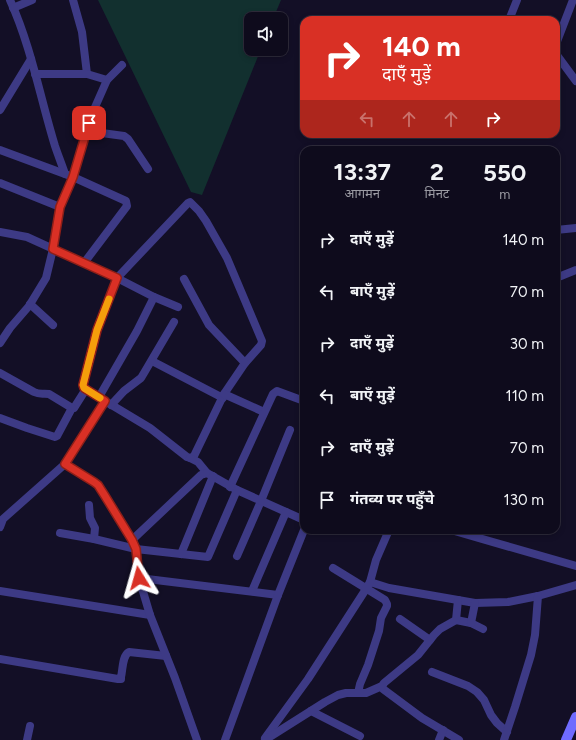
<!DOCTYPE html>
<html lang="hi">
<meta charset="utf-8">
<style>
:root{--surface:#0e0b1c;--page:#1c1929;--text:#f1f3f6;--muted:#9b9ba3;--line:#2e2b3b}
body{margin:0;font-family:Figtree,"Noto Sans Devanagari",sans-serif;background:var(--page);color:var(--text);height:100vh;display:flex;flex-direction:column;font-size:15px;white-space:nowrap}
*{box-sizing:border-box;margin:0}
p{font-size:13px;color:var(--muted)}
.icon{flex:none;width:22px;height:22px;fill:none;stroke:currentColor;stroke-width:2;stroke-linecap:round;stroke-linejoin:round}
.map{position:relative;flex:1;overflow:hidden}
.side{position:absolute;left:300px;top:146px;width:260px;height:388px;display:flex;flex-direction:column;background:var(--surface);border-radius:12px;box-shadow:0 2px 6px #0003,0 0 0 1px var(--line)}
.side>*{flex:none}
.banner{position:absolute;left:300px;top:16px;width:260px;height:122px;border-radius:12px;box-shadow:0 2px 6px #0003,0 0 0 1px var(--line);background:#d93025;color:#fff;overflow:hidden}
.fabs{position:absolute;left:244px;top:12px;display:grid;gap:8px}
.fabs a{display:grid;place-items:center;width:44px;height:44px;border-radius:8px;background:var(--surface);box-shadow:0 2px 6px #0003,0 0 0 1px var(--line);font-size:20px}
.pin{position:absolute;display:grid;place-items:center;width:34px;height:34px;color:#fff;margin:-17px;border-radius:8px;box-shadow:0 2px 6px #0006}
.me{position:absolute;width:44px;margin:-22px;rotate:352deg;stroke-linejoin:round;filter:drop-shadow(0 0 3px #0008)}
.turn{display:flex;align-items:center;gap:14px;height:84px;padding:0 16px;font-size:18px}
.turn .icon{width:52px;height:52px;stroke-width:2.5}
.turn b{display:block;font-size:28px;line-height:34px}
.lanes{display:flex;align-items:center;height:38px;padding:0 16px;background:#0003;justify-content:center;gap:20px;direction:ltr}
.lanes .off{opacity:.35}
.eta{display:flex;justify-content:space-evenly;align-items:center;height:68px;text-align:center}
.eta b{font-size:24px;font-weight:700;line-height:28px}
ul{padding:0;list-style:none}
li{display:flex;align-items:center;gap:12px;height:52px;padding:0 16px}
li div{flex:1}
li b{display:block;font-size:15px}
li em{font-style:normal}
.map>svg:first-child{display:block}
.green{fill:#12302f}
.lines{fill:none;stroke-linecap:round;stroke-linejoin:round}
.minor{stroke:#3d3a85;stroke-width:8}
.secondary{stroke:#6f6bff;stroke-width:10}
.route-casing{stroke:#8d1f18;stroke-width:10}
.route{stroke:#d93025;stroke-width:7}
.slow{stroke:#f59e0b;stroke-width:7}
</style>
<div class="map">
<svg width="576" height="740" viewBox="0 0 576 740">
<rect width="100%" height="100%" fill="#130f26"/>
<polygon class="green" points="98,0 281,0 273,19 251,19 251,49 261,49 202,195 191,192"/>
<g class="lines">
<g class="minor">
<path d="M10 0C31 46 40 97 55 146 58 155 62 165 65 174"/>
<polyline points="73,0 82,32 87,74"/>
<polyline points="13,8 32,0"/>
<polyline points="509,20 517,0"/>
<polyline points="556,44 573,0"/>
<polyline points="556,54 576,81"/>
<polyline points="35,74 87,74 107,80"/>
<polyline points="0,110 31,59"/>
<polyline points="87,131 124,136 128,139 148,169"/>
<polyline points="513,134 519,134"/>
<polyline points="0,150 73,177 126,201 127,206 84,263"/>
<polyline points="0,183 60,207"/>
<polygon points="190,202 199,211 206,221 227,258 262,341 261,345 245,363 224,394 194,456 190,458 187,457 150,428 105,401 84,388 83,385 97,330 117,278 188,203"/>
<polyline points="556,230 576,228"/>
<polyline points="0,232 27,237 117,278 154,297 178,307"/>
<polyline points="556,278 576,270"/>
<polyline points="184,279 209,325 245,363"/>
<polyline points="30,304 53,325"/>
<polyline points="0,343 10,328 29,306 46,278 53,249 60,207 73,177 92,114 107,80 122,65"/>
<polyline points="152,361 223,398"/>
<path d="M0 373 34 392C40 395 43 393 49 394L72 408H74L86 389"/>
<polyline points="224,394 264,412"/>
<polyline points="99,397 137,331 154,297"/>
<polyline points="111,405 124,391 141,378 144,373 174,322"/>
<polyline points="0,418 27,428 55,437 57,436 72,408"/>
<polyline points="190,458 198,462 207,473"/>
<polyline points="65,464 105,401"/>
<polyline points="230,487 273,394 277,391 304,401"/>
<polyline points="89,505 90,518 95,528 94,539"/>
<polyline points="0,527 3,519 65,464 94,482 98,485 132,540"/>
<polyline points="451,530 576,566"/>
<polyline points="60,533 94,539 136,549"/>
<polyline points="133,543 132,540 201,475 207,473 237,490"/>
<polyline points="181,554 213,476"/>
<polyline points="237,556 261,501 290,430"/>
<polyline points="333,568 385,600 387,604 387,606 381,618 379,631 368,665 360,684 358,693"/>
<polyline points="139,578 136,549 208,557 237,490 304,520"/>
<polyline points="370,582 389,588 475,603 508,602 538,596 576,585"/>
<polyline points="0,591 150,615"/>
<polyline points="252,591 286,512"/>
<polyline points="400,619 430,640"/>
<polyline points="456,620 471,623 483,629"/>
<polyline points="471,623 475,603"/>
<path d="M0 659 118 679H121V677C123 669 122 656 129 652L166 656"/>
<polyline points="432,672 468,686 477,692 484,700 491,715 497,723 507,732"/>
<polyline points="382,686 383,689 422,718 459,740"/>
<polyline points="311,711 360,736"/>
<polyline points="265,738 308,679 366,589 370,582 376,560 389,530"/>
<polyline points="27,740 30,726"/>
<polyline points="197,740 175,678 150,615 139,578 278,595"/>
<polyline points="225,740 278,595 304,530"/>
<polyline points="265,740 325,702 338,695 346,693 366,693 382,686 384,683 418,655 434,635 440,629 456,620 458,600"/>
<polyline points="439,740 443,730"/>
<polyline points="504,740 515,707 531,655 535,635 538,596"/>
</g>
<polyline class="secondary" points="566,740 576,717"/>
</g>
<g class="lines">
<defs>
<polyline id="route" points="89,123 73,177 60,207 53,249 117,278 97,330 83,385 84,388 105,401 65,464 94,482 98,485 105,496 132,540 136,549 139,578"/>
</defs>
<use href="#route" class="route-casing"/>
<use href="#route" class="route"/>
<polyline class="slow" points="100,398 84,388 83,385 97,330 109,299"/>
</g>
</svg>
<div class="fabs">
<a><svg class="icon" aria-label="sound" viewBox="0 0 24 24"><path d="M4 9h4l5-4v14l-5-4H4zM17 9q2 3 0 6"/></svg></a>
</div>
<div class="pin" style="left:89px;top:123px;background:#d93025"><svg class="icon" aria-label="arrive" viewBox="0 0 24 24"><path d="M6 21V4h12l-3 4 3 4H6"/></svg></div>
<svg class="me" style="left:139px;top:578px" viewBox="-20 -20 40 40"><path d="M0-17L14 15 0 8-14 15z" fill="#d93025" stroke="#fff" stroke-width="4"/></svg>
<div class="banner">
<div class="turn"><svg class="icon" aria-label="right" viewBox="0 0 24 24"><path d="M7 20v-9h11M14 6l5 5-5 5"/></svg><div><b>140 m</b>दाएँ मुड़ें</div></div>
<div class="lanes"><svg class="icon off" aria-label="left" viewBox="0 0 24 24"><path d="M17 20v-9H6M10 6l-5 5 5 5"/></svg><svg class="icon off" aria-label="ahead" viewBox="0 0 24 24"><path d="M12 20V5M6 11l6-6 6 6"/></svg><svg class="icon off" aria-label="ahead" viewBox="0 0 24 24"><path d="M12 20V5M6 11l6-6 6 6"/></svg><svg class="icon" aria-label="right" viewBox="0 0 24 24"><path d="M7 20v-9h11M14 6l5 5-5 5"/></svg></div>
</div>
<section class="side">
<div class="eta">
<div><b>13:37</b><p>आगमन</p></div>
<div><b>2</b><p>मिनट</p></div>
<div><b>550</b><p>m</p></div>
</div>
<ul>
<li><svg class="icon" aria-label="right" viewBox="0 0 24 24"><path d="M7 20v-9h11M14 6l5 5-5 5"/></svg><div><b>दाएँ मुड़ें</b></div><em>140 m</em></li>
<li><svg class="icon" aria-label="left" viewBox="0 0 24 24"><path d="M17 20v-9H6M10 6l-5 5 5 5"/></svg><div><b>बाएँ मुड़ें</b></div><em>70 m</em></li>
<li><svg class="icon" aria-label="right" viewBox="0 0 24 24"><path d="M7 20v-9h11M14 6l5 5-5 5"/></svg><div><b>दाएँ मुड़ें</b></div><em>30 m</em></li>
<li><svg class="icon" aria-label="left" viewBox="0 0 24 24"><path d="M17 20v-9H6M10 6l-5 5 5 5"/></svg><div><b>बाएँ मुड़ें</b></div><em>110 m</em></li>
<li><svg class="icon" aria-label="right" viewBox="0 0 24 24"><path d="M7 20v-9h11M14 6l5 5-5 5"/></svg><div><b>दाएँ मुड़ें</b></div><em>70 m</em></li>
<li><svg class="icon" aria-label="arrive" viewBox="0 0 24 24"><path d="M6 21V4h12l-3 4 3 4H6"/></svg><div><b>गंतव्य पर पहुँचे</b></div><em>130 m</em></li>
</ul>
</section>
</div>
